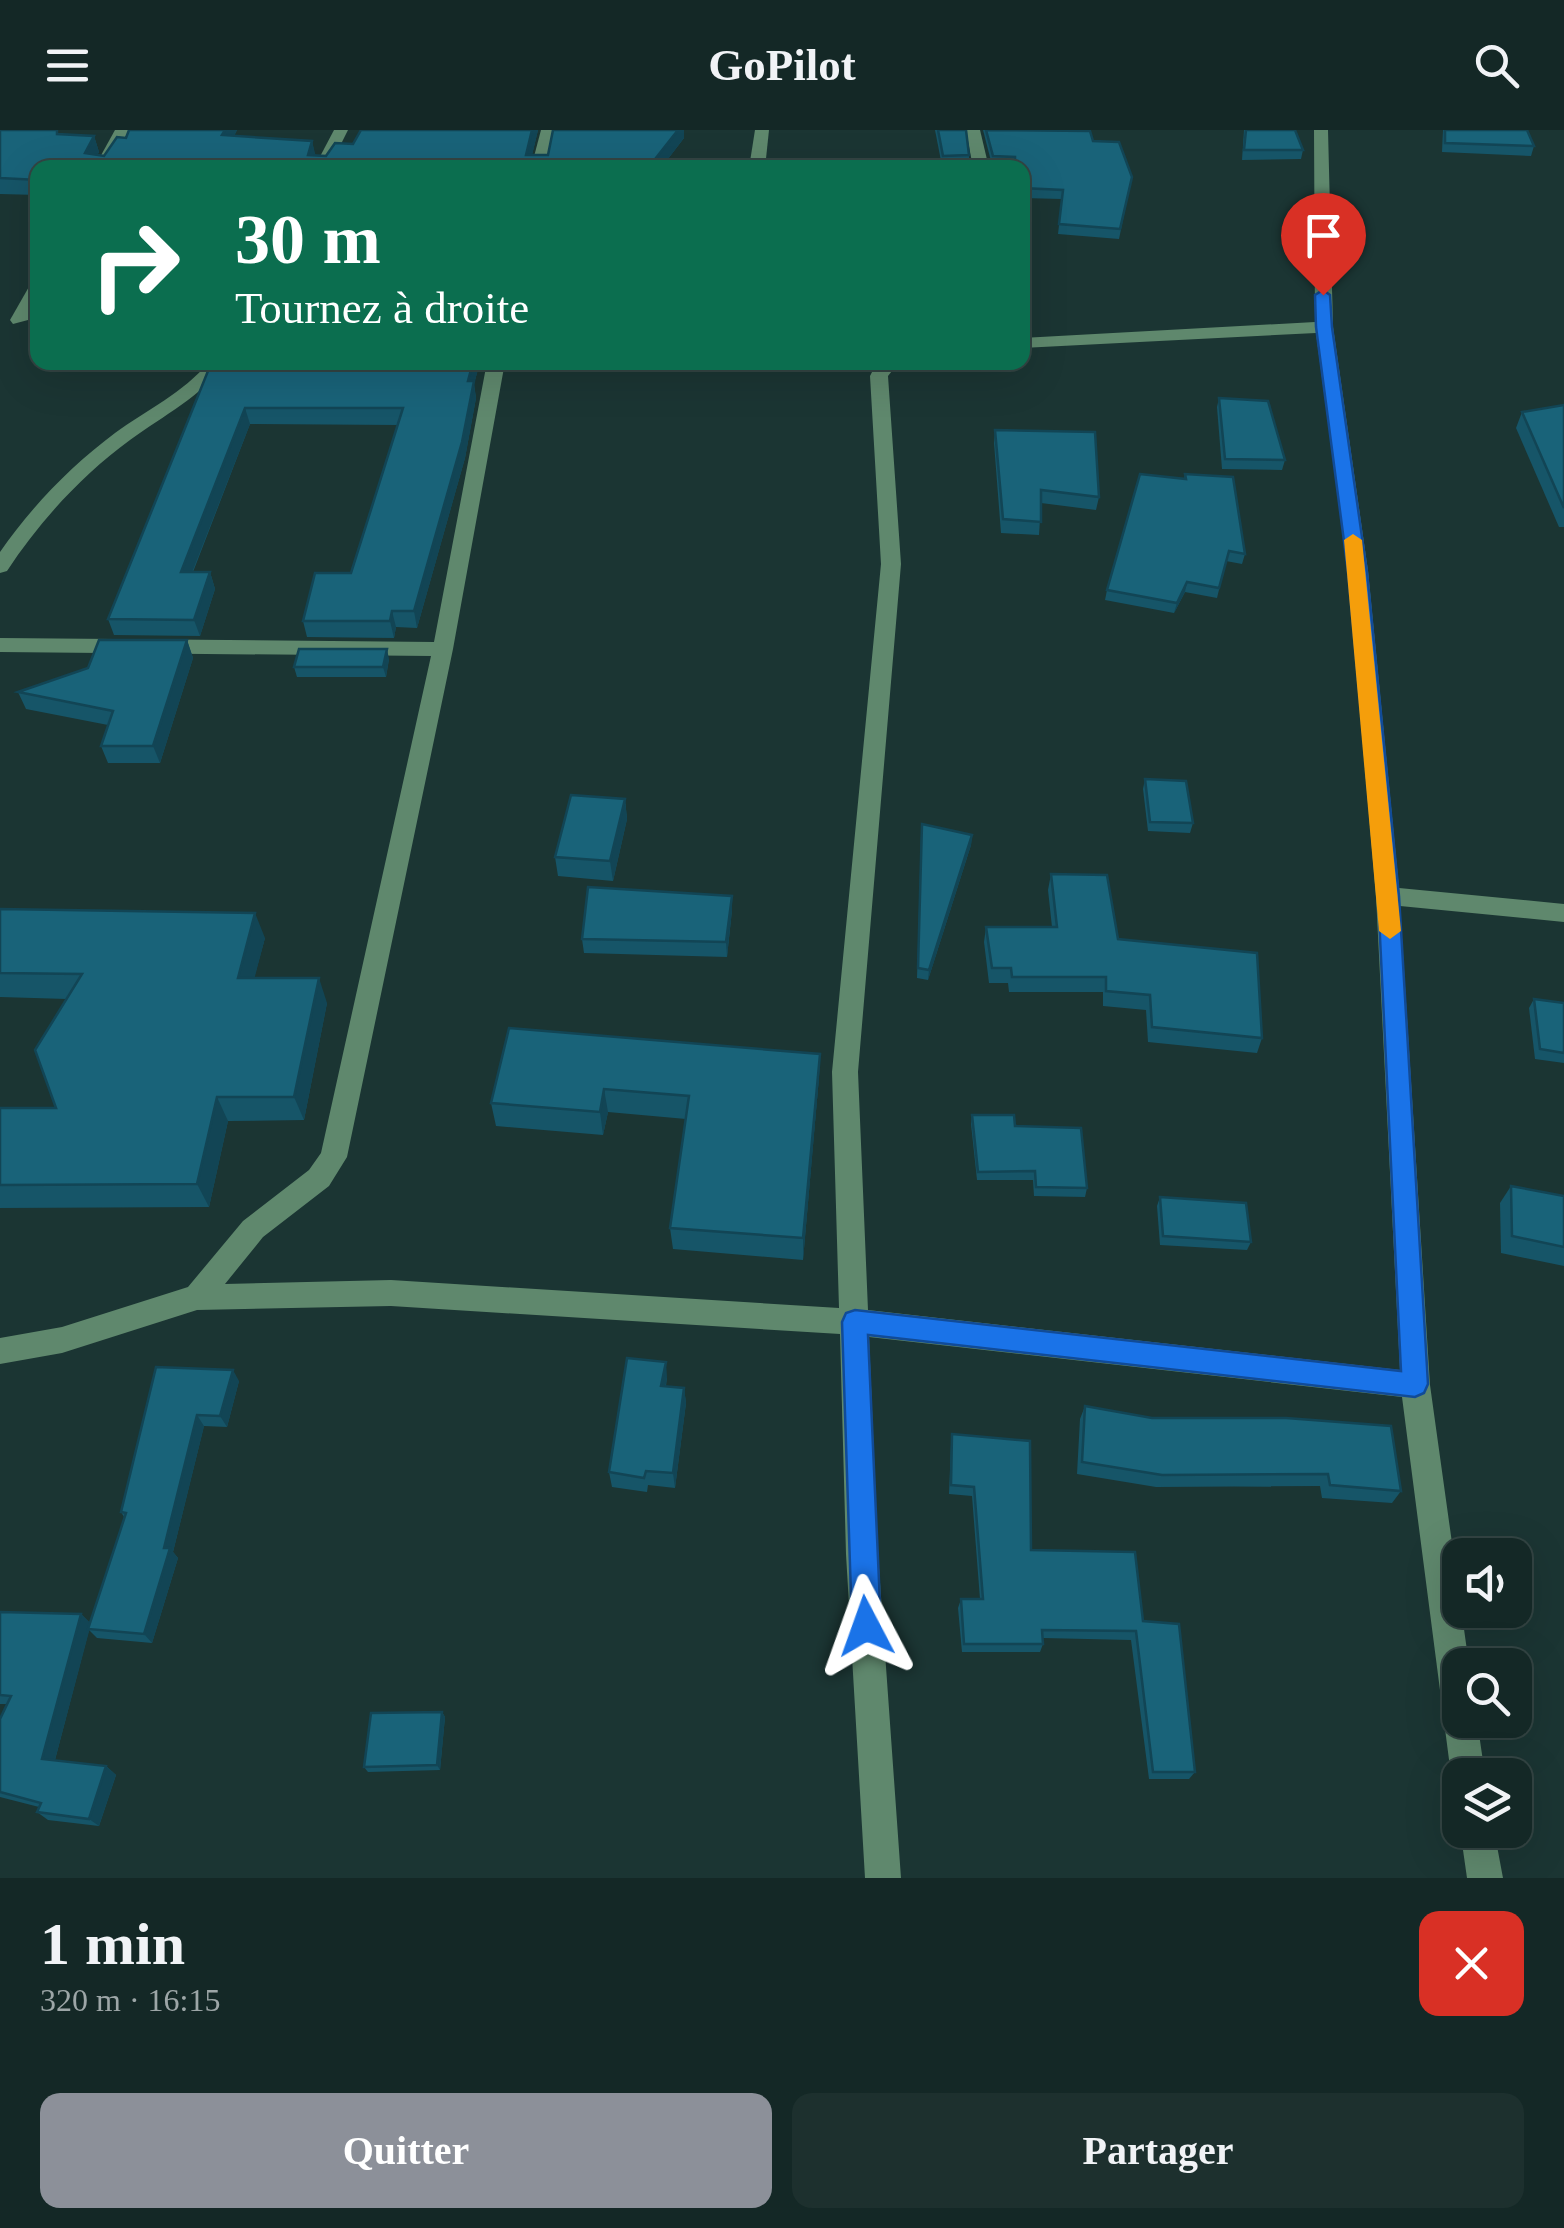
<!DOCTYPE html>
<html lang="fr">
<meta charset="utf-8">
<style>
:root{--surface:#142826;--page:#1d302e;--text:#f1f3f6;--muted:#9da6a7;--line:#334443;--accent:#8c9099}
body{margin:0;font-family:Georgia,serif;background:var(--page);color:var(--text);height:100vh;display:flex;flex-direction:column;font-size:38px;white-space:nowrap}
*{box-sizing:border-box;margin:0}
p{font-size:32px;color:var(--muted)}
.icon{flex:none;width:55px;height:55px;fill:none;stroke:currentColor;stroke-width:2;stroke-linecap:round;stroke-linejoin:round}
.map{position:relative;height:1748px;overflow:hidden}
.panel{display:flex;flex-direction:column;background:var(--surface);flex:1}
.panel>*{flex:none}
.guide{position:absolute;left:30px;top:30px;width:1000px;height:210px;border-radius:20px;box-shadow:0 10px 40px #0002,0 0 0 2px var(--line);background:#0b6e4f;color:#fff;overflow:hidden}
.tools{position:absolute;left:1442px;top:1408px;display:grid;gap:20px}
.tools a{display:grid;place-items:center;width:90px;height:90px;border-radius:20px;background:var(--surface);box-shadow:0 10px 40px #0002,0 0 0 2px var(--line);font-size:50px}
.pin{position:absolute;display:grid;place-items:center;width:85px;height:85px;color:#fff;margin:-102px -42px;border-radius:50% 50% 50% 0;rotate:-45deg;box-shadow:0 0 10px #0007}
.pin .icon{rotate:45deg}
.me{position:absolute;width:110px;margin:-55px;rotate:356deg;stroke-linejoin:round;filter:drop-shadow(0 0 8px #0008)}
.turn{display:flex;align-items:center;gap:35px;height:210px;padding:0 40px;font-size:45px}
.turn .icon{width:130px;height:130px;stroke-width:2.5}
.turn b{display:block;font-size:70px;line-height:85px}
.round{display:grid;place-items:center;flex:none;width:105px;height:105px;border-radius:20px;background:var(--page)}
.head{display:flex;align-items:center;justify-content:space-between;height:170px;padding:0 40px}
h1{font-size:60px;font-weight:600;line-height:75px}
.cta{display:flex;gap:20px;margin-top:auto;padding:20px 40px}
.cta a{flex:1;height:115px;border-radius:20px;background:var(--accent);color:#fff;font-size:40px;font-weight:600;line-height:115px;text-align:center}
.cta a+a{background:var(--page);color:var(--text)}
header{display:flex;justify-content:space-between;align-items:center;height:130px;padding:0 40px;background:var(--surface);font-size:45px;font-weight:600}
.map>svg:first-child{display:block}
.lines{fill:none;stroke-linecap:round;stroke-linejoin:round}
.minor{fill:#5f886d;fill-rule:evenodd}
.wall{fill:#165568}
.shaded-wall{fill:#124555}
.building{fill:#196379;stroke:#124555;stroke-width:2.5}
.route{fill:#1a73e8;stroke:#114b97;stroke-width:2.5}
.slow{fill:#f59e0b}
</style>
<header><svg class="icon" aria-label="menu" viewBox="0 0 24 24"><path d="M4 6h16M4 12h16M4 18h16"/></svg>GoPilot<svg class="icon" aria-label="search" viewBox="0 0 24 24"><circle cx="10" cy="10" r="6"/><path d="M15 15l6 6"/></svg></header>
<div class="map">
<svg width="1564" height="1748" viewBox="0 0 1564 1748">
<rect width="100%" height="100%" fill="#1b3533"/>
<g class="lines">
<g class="minor">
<polygon points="115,0 129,0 109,38 94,38"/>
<polygon points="334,0 348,0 329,38 314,38"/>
<polygon points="541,0 555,0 547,38 531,38"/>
<polygon points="755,0 769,0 765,38 749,38"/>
<polygon points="966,0 980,0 989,38 973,38"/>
<polygon points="1314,0 1328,0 1333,197 1368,441 1399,758 1564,774 1564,792 1400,776 1430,1255 1469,1535 1460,1535 1460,1590 1477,1590 1485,1645 1460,1645 1460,1659 1451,1645 1402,1267 869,1207 878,1424 901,1748 865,1748 846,1424 840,1204 391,1176 197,1180 62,1223 0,1234 0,1208 62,1197 188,1157 243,1091 309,1040 321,1023 431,526 0,522 0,508 434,512 487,232 505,232 453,519 347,1027 329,1056 263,1107 225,1154 391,1150 839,1178 832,942 881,434 870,246 877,232 899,232 888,246 901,434 858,942 868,1180 1400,1240 1376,766 1348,441 1316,203 1022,218 1022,208 1315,192"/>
<polygon points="38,150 38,171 28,190 13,194 10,190 30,155"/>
<path d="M209 232H227C201 267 164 285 130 310 82 345 39 392 7 441L0 443V422C31 377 72 335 115 303 147 280 183 263 209 232Z"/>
<polygon points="1460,1699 1494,1700 1503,1748 1467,1748"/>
</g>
</g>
<g class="wall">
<polygon points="0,0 94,6 99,22 97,25 104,26 126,8 129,0 237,0 234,6 312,11 315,26 326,26 353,14 361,0 538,0 532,25 548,25 553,0 684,0 684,8 661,38 38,38 38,65 0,64"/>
<polygon points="935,0 966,0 969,25 969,35 942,36"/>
<polygon points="983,0 1090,1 1093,11 1132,47 1119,109 1058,104 1062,69 1022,68 1022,38 992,35"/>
<polygon points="1244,0 1295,0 1303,20 1301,29 1242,30"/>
<polygon points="1443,0 1527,0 1534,16 1531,26 1442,22"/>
<polygon points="212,232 480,232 474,254 476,268 465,328 417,498 396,497 394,508 307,507 303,491 351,443 398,295 250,294 193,442 210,442 215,459 200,506 114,505 108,489"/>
<polygon points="1219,268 1285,330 1282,340 1222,339 1217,277"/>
<polygon points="1564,275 1564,397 1559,397 1516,298 1522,282"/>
<polygon points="995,300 1099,367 1096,380 1041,373 1039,405 1001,403 994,313"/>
<polygon points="1185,344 1245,424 1242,434 1226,431 1217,468 1185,462 1174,483 1105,470 1107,460 1184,349"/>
<polygon points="187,510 193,528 160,633 108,633 101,616 108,595 26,579 18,562 88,538"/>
<polygon points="389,529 386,547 297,547 294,537"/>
<polygon points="1145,649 1193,693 1190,703 1148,701 1143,659"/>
<polygon points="625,669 627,689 613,751 558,746 555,727"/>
<polygon points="921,704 972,705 971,715 928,850 917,848"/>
<polygon points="1051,744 1118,809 1262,908 1257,923 1148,912 1146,880 1103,876 1103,862 1009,862 1008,853 989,853 984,812 986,797 1052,797 1048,760"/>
<polygon points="732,766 732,780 727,827 584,823 582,809"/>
<polygon points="0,779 265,808 254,848 327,873 304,990 228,991 209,1077 0,1078 0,978 56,978 67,869 0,867"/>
<polygon points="1534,869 1564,873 1564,933 1535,929 1529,878"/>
<polygon points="820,924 819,947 803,1130 673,1119 670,1098 686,989 608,982 603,1005 496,996 491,973"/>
<polygon points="972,985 1015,996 1087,1058 1085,1067 1034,1066 1033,1050 977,1050 971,994"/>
<polygon points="1511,1056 1564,1066 1564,1136 1501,1123 1500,1073"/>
<polygon points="1160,1067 1251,1112 1247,1120 1160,1115 1157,1076"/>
<polygon points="156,1237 239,1251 227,1297 204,1296 173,1422 178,1428 152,1513 97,1508 89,1500 55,1630 106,1636 116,1645 99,1696 48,1690 37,1682 39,1677 0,1667 0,1589 7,1574 0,1574 0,1482 81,1484 90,1493 124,1387 121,1382"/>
<polygon points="667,1247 666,1256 684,1258 686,1273 675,1358 648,1355 647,1362 612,1357 609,1342"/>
<polygon points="1085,1276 1401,1361 1392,1373 1322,1368 1320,1356 1156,1357 1077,1344 1080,1289"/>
<polygon points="952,1304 1031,1420 1143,1491 1195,1642 1189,1649 1149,1649 1131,1510 1043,1508 1043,1514 1040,1522 962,1522 958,1478 961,1469 980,1469 972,1366 949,1364 951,1314"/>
<polygon points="442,1582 445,1587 440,1640 368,1642 364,1637"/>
</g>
<g class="shaded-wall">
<polygon points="225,0 237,0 226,21 222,5"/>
<polygon points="532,0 538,0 529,38 526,25"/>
<polygon points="678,0 684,0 684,8 661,38 648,38"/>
<polygon points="94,6 99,22 91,38 85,23"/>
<polygon points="312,11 316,27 308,25"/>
<polygon points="473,232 480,232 474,254 476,268 465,328 417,498 414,481"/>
<polygon points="245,278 250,294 186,458 181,442"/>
<polygon points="210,442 215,459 200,506 194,490"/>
<polygon points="1187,452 1185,462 1174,483 1177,473"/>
<polygon points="392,481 396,497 394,508 390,491"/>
<polygon points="187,510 193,528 160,633 153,616"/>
<polygon points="387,519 389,529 386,547 383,537"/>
<polygon points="625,669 627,689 613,751 610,731"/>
<polygon points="972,705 971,715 928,850 929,840"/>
<polygon points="732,766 732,780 727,827 726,812"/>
<polygon points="255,783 265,808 248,873 238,848"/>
<polygon points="319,848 327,873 304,990 294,967"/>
<polygon points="820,924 819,947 803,1130 803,1108"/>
<polygon points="604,959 608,982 603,1005 600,982"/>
<polygon points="217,967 228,991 209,1077 197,1054"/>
<polygon points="666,1232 667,1247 663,1271 661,1256"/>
<polygon points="233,1240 239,1251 227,1297 220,1286"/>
<polygon points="684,1258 686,1273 675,1358 673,1343"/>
<polygon points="197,1285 204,1296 173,1422 178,1428 152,1513 144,1504"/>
<polygon points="81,1484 91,1494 53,1637 42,1629"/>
<polygon points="442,1582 445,1587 440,1640 437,1635"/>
<polygon points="106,1636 116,1645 99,1696 89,1689"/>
</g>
<g class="building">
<polygon points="0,0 57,0 57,4 94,6 85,23 104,26 117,7 126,8 129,0 225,0 222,5 312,11 308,25 326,26 335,13 353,14 361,0 532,0 526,25 548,25 553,0 678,0 648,38 38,38 38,50 0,48"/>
<polygon points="938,0 966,0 969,25 943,26"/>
<polygon points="986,0 1090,1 1093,11 1119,12 1132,47 1120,99 1059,94 1063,60 1022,58 1022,38 1015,38 1015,27 993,26"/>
<polygon points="1246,0 1295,0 1303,20 1244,20"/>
<polygon points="1445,0 1527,0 1534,16 1445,13"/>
<polygon points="212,232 473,232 468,251 474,251 462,312 414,481 392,481 390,491 303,491 315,443 351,443 403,278 245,278 181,442 210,442 194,490 108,489 210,236"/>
<polygon points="1219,268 1268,271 1285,330 1225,329"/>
<polygon points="1564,275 1564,378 1522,282"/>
<polygon points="995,300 1095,302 1099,367 1041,360 1041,392 1003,389"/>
<polygon points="1140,344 1186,349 1185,344 1233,347 1245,424 1229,421 1219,458 1187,452 1177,473 1107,460"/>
<polygon points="99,510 187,510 153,616 101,616 113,581 18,562 88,538"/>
<polygon points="299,519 387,519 383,537 294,537"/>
<polygon points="1145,649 1186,651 1193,693 1150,692"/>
<polygon points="571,665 625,669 610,731 555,727"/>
<polygon points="922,694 972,705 929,840 918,838"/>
<polygon points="1051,744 1107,745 1118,809 1257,823 1262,908 1152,897 1150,865 1106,861 1106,847 1012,847 1011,838 992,838 986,797 1057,797"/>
<polygon points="588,757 732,766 726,812 582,809"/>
<polygon points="0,779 255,783 238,848 319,848 294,967 217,967 197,1054 0,1055 0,978 56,978 35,920 82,844 0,843"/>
<polygon points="1534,869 1564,873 1564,923 1540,919"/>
<polygon points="509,898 820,924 803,1108 670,1098 689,966 604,959 600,982 491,973"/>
<polygon points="972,985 1014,985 1015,996 1081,998 1087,1058 1036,1057 1035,1041 978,1042"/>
<polygon points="1511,1056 1564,1066 1564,1117 1512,1106"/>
<polygon points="1160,1067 1246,1073 1251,1112 1163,1106"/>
<polygon points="627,1228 666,1232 661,1256 684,1258 673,1343 646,1341 644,1348 609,1342"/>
<polygon points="156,1237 233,1240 220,1286 197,1285 164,1418 170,1418 144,1504 88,1499 126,1383 121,1382"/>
<polygon points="1085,1276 1152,1288 1286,1288 1391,1296 1401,1361 1330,1355 1328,1344 1162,1345 1082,1332"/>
<polygon points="952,1304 1030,1311 1031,1420 1135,1422 1143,1491 1179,1494 1195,1642 1153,1642 1136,1501 1042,1500 1043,1514 964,1514 961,1469 983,1469 974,1357 951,1355"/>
<polygon points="0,1482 81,1484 42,1629 106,1636 89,1689 37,1682 41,1673 0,1662 0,1589 11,1566 0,1565"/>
<polygon points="442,1582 437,1635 364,1637 371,1583"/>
</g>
<polygon class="route" points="1323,160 1330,165 1332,197 1367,442 1399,766 1428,1254 1424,1263 1415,1267 868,1205 881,1496 877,1507 866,1511 856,1507 852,1496 842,1192 846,1183 855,1180 1401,1241 1378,766 1348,442 1316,197 1315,165"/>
<polygon class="slow" points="1353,404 1362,410 1401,801 1390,809 1379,801 1344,410"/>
</svg>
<div class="tools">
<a><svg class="icon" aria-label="sound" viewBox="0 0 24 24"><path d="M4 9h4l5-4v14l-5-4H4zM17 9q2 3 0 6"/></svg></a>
<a><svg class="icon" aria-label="search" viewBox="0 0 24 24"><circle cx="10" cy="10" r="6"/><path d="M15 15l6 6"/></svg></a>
<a><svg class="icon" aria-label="layers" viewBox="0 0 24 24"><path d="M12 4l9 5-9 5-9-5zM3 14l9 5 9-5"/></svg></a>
</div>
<div class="pin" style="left:1323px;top:165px;background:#d93025"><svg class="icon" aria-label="arrive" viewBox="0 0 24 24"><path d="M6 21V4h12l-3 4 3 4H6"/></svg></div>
<svg class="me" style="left:866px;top:1496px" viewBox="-20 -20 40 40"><path d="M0-17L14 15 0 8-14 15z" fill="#1a73e8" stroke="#fff" stroke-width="4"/></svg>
<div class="guide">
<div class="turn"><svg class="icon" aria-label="right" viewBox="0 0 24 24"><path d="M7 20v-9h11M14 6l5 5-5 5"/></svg><div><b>30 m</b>Tournez à droite</div></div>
</div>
</div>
<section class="panel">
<div class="head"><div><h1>1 min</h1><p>320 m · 16:15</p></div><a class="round" style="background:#d93025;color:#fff"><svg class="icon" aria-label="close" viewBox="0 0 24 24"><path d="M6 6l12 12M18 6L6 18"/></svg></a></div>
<div class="cta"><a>Quitter</a><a>Partager</a></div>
</section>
